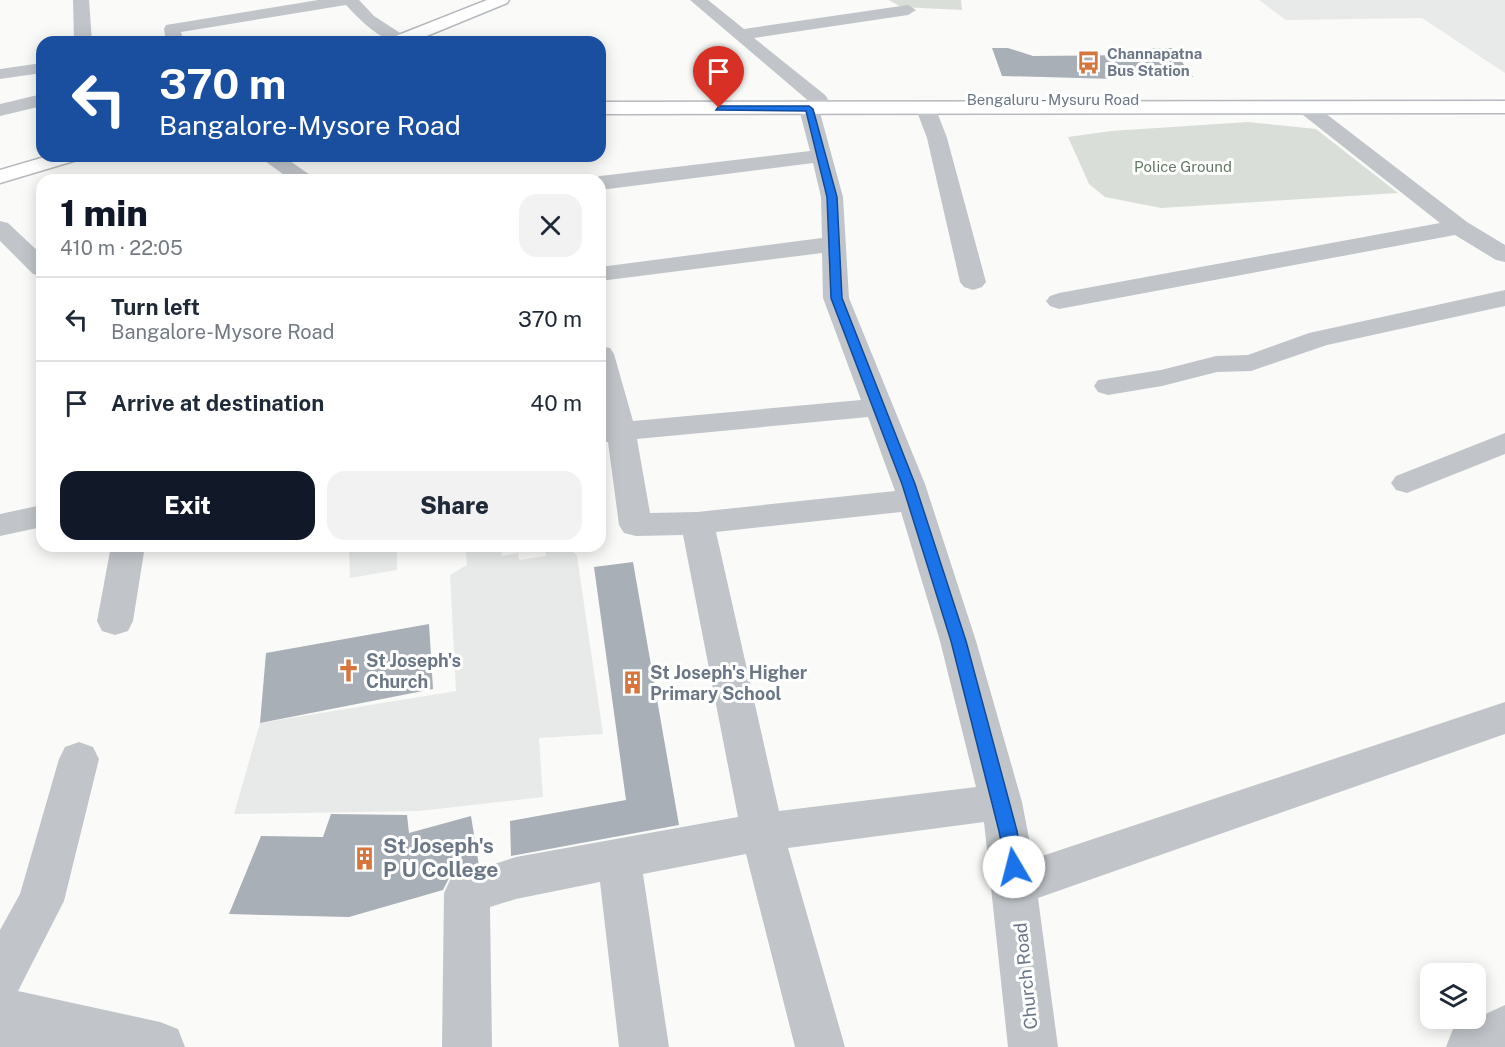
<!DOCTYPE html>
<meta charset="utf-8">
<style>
:root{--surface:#fff;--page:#f2f2f3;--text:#1f2937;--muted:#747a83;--line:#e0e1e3;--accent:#111827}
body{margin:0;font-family:"Public Sans",sans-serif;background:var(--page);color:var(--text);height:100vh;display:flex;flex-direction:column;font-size:22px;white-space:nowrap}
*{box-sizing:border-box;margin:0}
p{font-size:20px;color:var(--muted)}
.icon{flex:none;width:33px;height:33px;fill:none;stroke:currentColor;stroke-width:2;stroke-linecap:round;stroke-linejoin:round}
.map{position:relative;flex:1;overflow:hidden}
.sheet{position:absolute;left:36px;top:174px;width:570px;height:378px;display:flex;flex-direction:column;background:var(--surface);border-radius:18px;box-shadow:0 3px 15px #0003}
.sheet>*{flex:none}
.hud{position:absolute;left:36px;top:36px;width:570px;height:126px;border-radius:18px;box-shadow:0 3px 15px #0003;background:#1a4fa0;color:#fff;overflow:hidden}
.controls{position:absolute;left:1420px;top:963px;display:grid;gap:12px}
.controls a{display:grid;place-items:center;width:66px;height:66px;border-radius:12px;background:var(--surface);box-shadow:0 3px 15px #0003;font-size:30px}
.pin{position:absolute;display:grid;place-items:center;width:51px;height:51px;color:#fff;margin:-62px -26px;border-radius:50% 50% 50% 0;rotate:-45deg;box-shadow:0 0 6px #0007}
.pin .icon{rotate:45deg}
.me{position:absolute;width:66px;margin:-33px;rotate:352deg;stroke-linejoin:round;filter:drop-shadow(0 0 4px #0008)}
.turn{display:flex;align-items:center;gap:21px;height:126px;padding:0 24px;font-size:27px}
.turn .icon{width:78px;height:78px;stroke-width:2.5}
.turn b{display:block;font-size:42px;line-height:51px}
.round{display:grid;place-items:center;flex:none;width:63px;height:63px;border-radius:18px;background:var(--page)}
.headline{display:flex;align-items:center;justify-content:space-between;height:102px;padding:0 24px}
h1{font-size:36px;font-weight:800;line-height:45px;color:var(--accent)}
.primary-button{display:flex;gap:12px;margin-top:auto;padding:12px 24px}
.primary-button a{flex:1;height:69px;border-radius:18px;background:var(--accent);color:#fff;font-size:24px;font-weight:800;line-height:69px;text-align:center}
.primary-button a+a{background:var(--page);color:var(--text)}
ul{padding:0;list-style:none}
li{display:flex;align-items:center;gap:18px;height:84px;padding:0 24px;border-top:2px solid var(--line)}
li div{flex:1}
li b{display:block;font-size:22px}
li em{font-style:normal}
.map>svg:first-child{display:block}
.built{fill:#e8e9e9}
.green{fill:#d9ded8}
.building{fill:#a9afb7}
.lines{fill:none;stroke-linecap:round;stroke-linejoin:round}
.major-casing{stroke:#b5b9be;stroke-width:3}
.minor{fill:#c1c5c9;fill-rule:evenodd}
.major{fill:#fff;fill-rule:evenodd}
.route{fill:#1a73e8;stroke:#114b97;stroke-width:1.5}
.labels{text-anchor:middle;stroke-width:6;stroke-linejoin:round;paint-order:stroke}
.far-poi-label{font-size:15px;font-weight:bold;fill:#6b7787;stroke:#fff;text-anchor:start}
.far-street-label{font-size:15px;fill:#6b7787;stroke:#fff}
.far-park-label{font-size:15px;fill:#667966;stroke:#fff}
.poi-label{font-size:18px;font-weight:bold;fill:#6b7787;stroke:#fff;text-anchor:start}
.street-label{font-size:18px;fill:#6b7787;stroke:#fff}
.near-poi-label{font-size:21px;font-weight:bold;fill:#6b7787;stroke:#fff;text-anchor:start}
</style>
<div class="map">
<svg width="1505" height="1047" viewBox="0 0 1505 1047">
<rect width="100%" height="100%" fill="#fafaf8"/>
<g class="built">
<polygon points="1259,0 1505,0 1505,73 1422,18 1286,20"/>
<polygon points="349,546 397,546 397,570 350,578"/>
<polygon points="465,546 500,546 502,556 518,553 519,560 546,556 544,546 568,546 577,556 603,734 539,738 543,797 419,811 234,814 260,723 456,691 450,575 467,565"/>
</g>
<g class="green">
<polygon points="889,0 961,0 962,10 901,7"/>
<polygon points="1248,122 1316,129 1398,193 1161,208 1105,197 1089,184 1068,137 1111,131"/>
</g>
<g class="building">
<polygon points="992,48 1008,48 1033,56 1140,55 1154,48 1172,48 1193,77 1113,76 1115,79 1002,76"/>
<polygon points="633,562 679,825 511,856 510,821 626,800 594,567"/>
<polygon points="429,624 433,689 260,723 266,653"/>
<polygon points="331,814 407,815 409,833 471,816 479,866 450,876 443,890 349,917 229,914 261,836 323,837"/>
</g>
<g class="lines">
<defs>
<g id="major">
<polygon points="487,0 509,0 507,3 412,42 388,42 391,38"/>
<polygon points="1505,101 1505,113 600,114 600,102"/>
<polygon points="48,156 80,156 77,160 0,183 0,170"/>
</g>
</defs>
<use href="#major" class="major-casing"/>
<g class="minor">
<polygon points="73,0 89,0 92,42 74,42"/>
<path d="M318 0H359L374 16 411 40C389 51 360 20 346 5L181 32 184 42H166L164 29 166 25Z"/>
<polygon points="690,0 708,0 744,29 908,5 916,10 908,15 754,38 825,95 828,99 825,103 811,103"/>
<polygon points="42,63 42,73 0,79 0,69"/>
<polygon points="42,94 42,106 0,116 0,104"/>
<polygon points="1305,101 1312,103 1467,222 1505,245 1505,262 1496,260 1455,235 1059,309 1050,306 1046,301 1050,296 1059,293 1440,223 1298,111 1295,107"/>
<path d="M809 103 819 109 843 197 849 298 925 484 976 641 1022 802 1033 859 1505 702V734L1038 898 1058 1047H1008L984 822 788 848 845 1047H795L746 854 643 874 669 1047H619L600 882 516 899 490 907 492 1047H442L444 893 451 878 516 857 738 817 683 535 636 536 624 533 619 525 608 442H600V424L604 423 600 408V346L610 348 614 354 633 421 861 400 823 298 822 253 600 281V267L822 238 821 197 813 163 600 190V180H591L600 176 810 151 799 109ZM868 417 895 491 697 512 650 513 637 439ZM901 512 940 641 976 787 779 811 716 532Z"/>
<polygon points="926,103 936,109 947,138 986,282 982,287 973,290 964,287 960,282 927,138 916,109"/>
<polygon points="258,156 283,156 317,180 291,180"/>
<polygon points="0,221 8,223 42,255 42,276 33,274 0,241"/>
<polygon points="1505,290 1505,306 1327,345 1251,371 1217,372 1162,386 1108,395 1098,392 1094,386 1098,380 1161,370 1216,356 1248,355 1309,333"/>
<polygon points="1505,433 1505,454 1407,493 1396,490 1391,483 1396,476"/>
<polygon points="42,505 42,527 0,536 0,514"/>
<polygon points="111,546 145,546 133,621 128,631 115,635 102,631 97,621"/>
<polygon points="79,742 93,747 99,759 64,901 18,991 160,1022 178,1029 185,1047 0,1047 0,930 20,894 59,759 65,747"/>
<polygon points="1505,1005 1505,1047 1446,1047 1453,1029"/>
</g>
<use href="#major" class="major"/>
</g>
<polygon class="route" points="719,106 809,106 813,109 837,197 842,298 915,484 966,641 1017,831 1023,867 1020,873 1014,875 1007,873 999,831 951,641 902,484 831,298 827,197 806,111 716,110"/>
<defs>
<symbol id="bus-bare" viewBox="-9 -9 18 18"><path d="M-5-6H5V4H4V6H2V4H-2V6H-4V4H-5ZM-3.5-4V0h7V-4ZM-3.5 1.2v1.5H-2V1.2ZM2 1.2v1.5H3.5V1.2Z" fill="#d6753c" stroke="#fff" stroke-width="2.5" paint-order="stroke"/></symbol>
<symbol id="church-bare" viewBox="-9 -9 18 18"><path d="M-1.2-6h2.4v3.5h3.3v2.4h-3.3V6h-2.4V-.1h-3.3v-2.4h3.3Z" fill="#d6753c" stroke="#fff" stroke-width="2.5" paint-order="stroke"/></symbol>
<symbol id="building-bare" viewBox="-9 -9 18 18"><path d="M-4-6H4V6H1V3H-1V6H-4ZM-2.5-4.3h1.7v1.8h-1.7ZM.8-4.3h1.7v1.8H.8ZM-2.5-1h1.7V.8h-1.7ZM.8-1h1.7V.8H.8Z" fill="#d6753c" stroke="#fff" stroke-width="2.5" paint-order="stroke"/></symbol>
</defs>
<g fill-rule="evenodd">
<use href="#bus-bare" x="1072" y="46" width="33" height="33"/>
<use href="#church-bare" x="332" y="654" width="33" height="33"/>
<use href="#building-bare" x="616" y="666" width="33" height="33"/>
<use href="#building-bare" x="348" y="842" width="33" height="33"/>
</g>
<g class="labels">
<g class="far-poi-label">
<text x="1107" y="59">Channapatna<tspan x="1107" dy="17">Bus Station</tspan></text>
</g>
<g class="far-street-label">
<text x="1053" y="105">Bengaluru - Mysuru Road</text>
</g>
<g class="far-park-label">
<text x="1183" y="172">Police Ground</text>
</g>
<g class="poi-label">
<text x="366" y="667">St Joseph's<tspan x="366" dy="21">Church</tspan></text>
<text x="650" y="679">St Joseph's Higher<tspan x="650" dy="21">Primary School</tspan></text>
</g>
<g class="street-label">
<text transform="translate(1026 976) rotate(-96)" y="6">Church Road</text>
</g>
<g class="near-poi-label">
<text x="383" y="853">St Joseph's<tspan x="383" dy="24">P U College</tspan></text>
</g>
</g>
</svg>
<div class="controls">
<a><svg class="icon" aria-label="layers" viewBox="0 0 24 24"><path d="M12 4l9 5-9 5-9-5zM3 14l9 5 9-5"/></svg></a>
</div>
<div class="pin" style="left:719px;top:108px;background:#d93025"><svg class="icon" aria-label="arrive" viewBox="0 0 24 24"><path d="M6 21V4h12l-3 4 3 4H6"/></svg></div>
<svg class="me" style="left:1014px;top:867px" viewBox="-20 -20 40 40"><circle r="19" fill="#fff"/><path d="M0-13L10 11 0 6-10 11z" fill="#1a73e8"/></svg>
<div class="hud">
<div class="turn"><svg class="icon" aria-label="left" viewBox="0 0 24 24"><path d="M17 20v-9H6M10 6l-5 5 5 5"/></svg><div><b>370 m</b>Bangalore-Mysore Road</div></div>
</div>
<section class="sheet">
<div class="headline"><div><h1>1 min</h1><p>410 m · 22:05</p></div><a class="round"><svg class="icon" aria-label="close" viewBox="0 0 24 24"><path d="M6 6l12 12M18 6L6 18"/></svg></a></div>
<ul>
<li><svg class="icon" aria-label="left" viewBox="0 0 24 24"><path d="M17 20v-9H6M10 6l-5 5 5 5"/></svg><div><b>Turn left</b><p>Bangalore-Mysore Road</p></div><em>370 m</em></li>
<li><svg class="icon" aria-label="arrive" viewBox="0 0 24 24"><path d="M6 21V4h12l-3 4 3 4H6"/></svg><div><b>Arrive at destination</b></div><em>40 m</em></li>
</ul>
<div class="primary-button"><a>Exit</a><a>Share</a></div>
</section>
</div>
